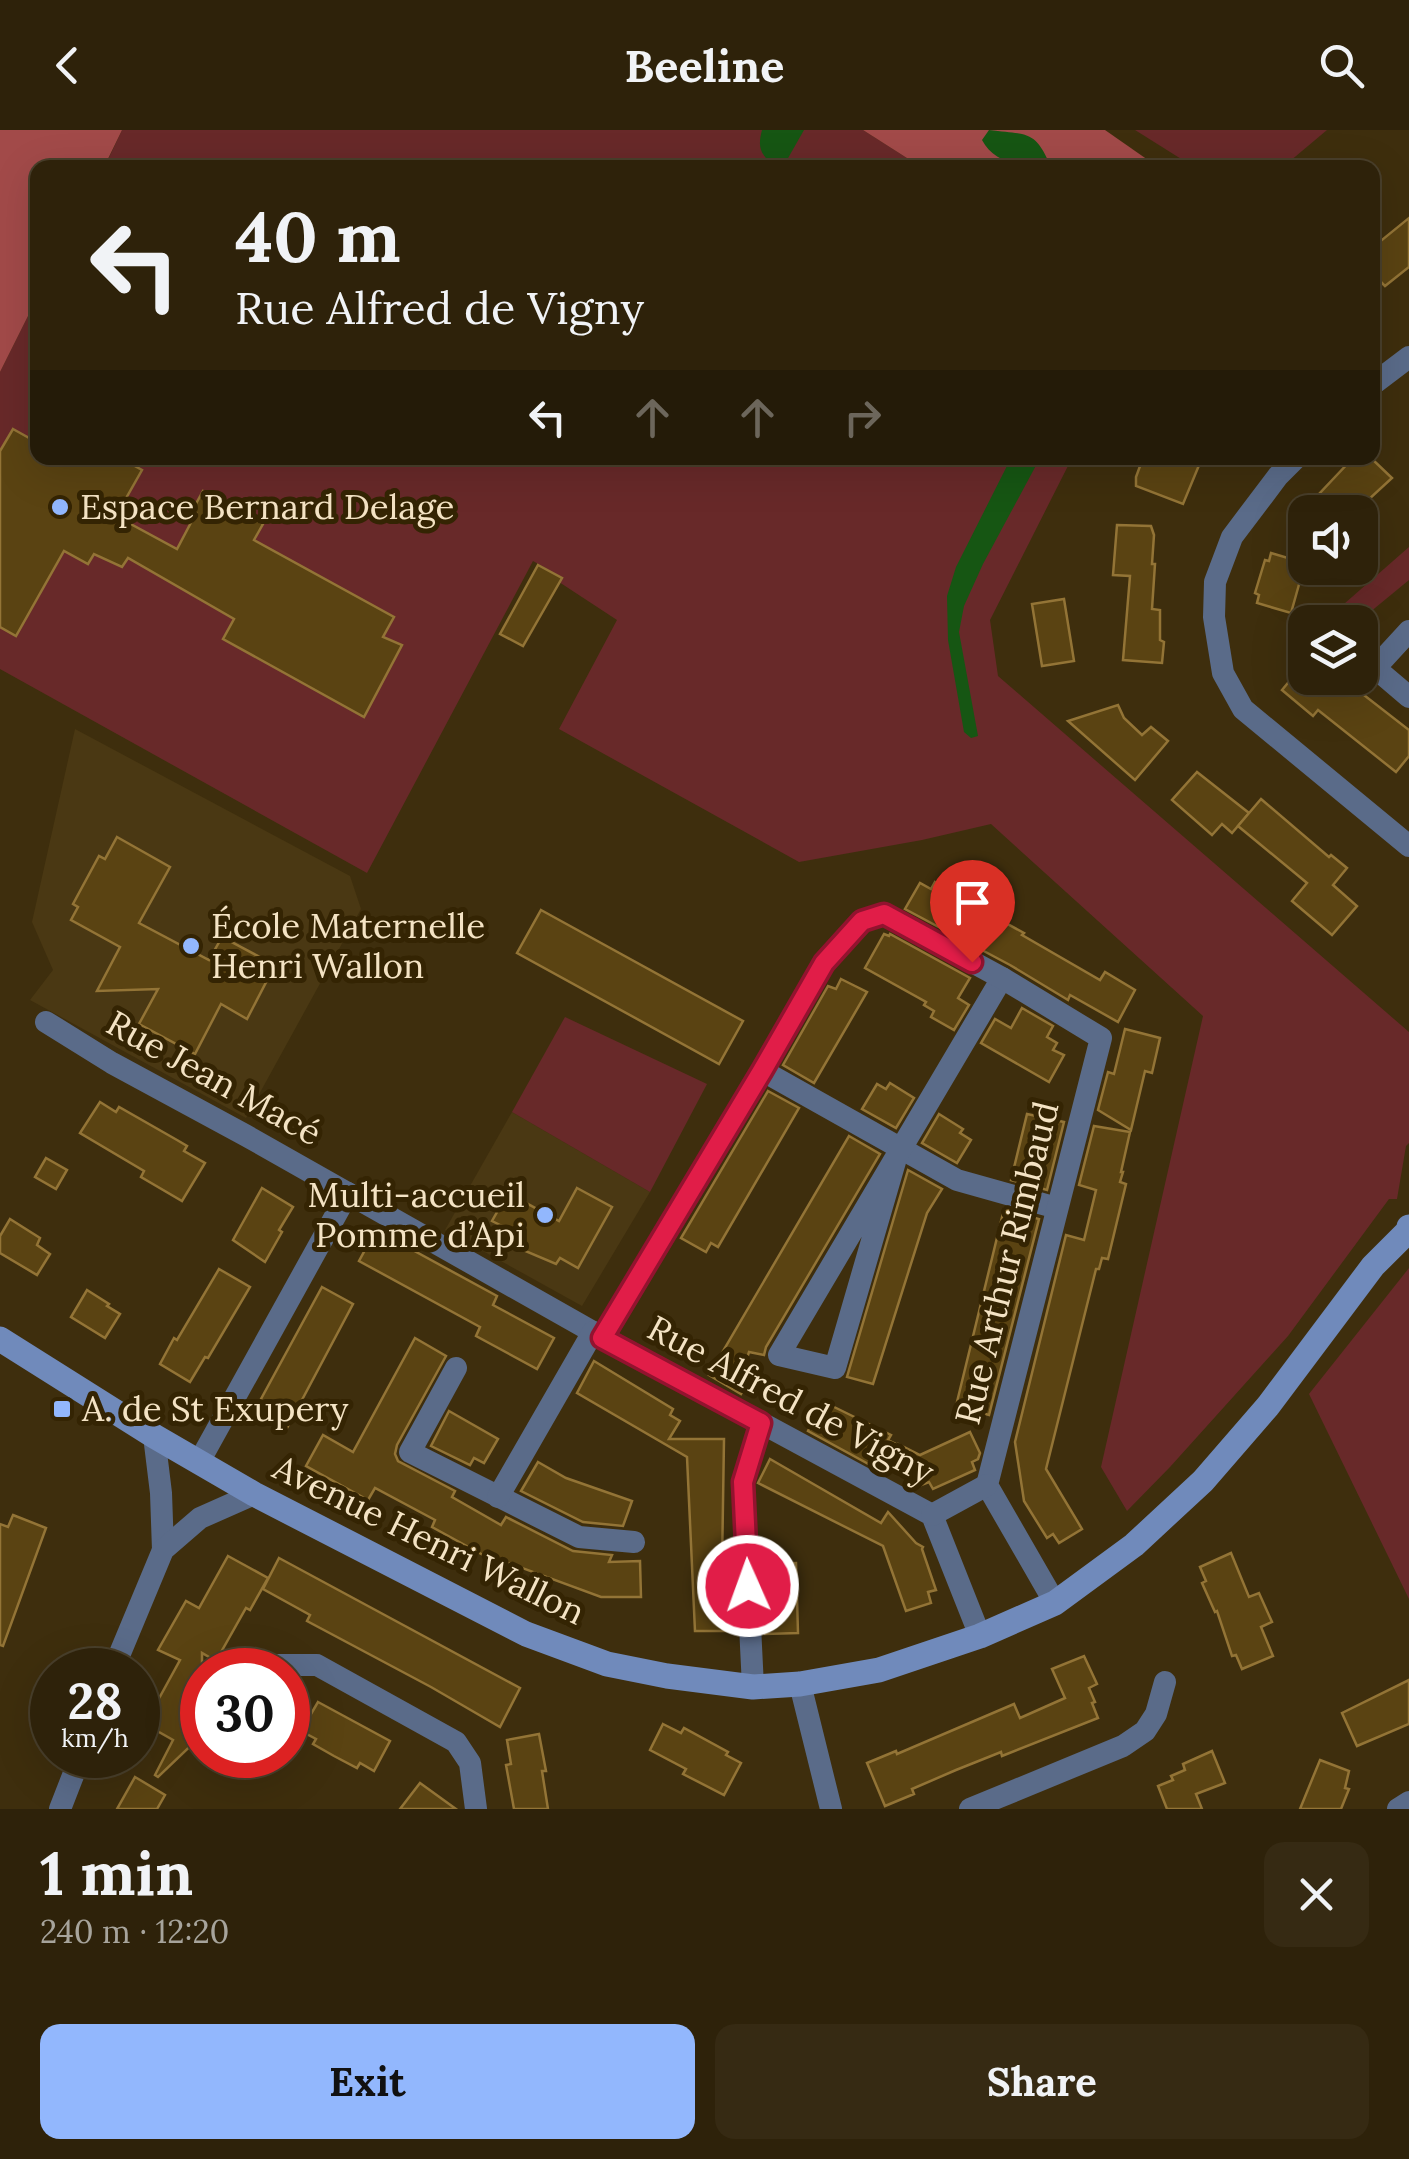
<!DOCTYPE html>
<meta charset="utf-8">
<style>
:root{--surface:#2e220a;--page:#362a13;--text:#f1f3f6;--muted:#a7a49c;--line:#493f2b;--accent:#92b7fd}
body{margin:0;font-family:Lora,serif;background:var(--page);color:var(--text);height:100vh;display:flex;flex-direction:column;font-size:38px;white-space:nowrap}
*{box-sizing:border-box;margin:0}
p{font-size:32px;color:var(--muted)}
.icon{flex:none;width:55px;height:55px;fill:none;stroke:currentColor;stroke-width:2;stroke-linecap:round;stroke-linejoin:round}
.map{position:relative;height:1679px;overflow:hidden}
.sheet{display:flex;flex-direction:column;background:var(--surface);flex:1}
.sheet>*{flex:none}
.guide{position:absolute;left:30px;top:30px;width:1350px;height:305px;border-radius:20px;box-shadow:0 10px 40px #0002,0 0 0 2px var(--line);background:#2e220a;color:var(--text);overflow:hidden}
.controls{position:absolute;left:1288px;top:365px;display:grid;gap:20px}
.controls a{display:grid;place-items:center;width:90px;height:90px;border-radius:20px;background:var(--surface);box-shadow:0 10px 40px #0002,0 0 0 2px var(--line);font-size:50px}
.speed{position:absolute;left:30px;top:1518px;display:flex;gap:20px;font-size:50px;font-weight:700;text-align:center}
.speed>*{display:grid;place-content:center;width:130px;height:130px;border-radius:50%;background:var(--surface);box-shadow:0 10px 40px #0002,0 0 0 2px var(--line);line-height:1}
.speed small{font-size:25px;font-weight:400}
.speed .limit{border:15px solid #d22;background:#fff;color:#111}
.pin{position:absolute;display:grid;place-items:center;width:85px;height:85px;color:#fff;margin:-102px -42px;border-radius:50% 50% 50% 0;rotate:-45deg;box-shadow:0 0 10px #0007}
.pin .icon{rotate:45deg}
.me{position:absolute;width:110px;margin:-55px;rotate:358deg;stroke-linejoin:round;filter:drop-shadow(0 0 8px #0008)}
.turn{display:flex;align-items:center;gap:35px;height:210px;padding:0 40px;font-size:45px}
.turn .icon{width:130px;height:130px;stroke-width:2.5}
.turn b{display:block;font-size:70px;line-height:85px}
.lanes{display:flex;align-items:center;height:95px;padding:0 40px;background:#0003;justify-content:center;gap:50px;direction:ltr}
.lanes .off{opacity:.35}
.round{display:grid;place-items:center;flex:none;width:105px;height:105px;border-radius:20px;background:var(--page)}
.head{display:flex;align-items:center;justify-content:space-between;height:170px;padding:0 40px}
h1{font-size:60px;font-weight:700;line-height:75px}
.cta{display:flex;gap:20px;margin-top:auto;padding:20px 40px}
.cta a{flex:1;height:115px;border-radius:20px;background:var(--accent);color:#111;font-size:40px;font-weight:700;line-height:115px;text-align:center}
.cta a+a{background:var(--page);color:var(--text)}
header{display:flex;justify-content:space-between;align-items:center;height:130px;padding:0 40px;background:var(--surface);font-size:45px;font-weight:700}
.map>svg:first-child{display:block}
.built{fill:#4a3813}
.green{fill:#682929}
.forest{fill:#a24a49}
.water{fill:#165613}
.building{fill:#5a4312;stroke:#937436;stroke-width:2.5}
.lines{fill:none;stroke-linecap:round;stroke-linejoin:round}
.street{stroke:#5a6b89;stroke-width:22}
.secondary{stroke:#708abb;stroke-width:25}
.route-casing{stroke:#92132f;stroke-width:25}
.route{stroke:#e11d48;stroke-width:18}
.poi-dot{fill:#92b7fd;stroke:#342403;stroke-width:4}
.labels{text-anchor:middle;stroke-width:10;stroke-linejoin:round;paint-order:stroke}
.poi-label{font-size:35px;fill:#f4e3c4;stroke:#342403;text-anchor:start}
.street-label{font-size:35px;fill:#f4e3c4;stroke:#342403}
</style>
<header><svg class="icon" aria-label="back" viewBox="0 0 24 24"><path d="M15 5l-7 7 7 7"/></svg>Beeline<svg class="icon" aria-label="search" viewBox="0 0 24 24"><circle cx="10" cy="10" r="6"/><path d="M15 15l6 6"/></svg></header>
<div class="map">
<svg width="1409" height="1679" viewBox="0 0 1409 1679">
<rect width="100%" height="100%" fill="#3e2e0d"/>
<g class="built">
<polygon points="75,599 350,746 361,779 246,988 30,870 53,840 32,792"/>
<polygon points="512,982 650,1062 582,1176 445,1100"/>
</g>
<g class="green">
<polygon points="122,0 863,0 921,37 104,38"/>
<polygon points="1135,0 1327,0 1283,37 1194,37"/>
<polygon points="37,168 38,328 1072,328 990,490 998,546 1409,902 1409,1013 1406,1016 1397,1069 1389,1069 1288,1206 1170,1337 1127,1381 1101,1337 1203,886 991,694 922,710 799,732 559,599 617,490 559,452 561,447 533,431 367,743 0,539 0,242"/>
<polygon points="1409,417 1409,450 1358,492 1333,492 1328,488"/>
<polygon points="565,887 707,954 650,1062 512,982"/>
<polygon points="1409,1138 1409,1469 1309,1264"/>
</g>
<g class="forest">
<polygon points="0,0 122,0 104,37 38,38 37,168 0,242"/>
<polygon points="863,0 1105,0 1158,37 921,37"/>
</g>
<g class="water">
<path d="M762 0H804L783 37H775C761 24 757 19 762 0Z"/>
<path d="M989 0C1029 5 1035 0 1051 37 1027 38 995 35 982 10Z"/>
<polygon points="1011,328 1040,328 983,434 964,476 959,502 978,606 971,608 964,602 948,510 947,466 956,437"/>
</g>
<g class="building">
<polygon points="1409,88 1409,137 1385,156 1382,153 1372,161 1372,118"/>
<polygon points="13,299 38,313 38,328 120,328 142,340 116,386 177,419 196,383 192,381 203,361 263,394 254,410 394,487 383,507 402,515 364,587 223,509 234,489 128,428 122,437 94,424 88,434 64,421 16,506 0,497 0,321"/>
<polygon points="1143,328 1202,328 1183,374 1136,356 1136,347"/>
<polygon points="1353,328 1371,328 1392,348 1355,382 1302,382"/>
<polygon points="1117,395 1151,396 1154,405 1152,434 1155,434 1152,479 1160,480 1160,510 1164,512 1162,533 1123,530 1130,446 1113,445"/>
<polygon points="1271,423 1305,433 1291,483 1257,473 1259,465 1255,463 1265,430 1269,431"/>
<polygon points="538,435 562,448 523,516 500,504"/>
<polygon points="1064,469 1074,531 1042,536 1032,474"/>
<polygon points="1292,548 1342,548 1409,600 1409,626 1396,642 1318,580 1313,586 1282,560"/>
<polygon points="1118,575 1124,588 1142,605 1151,597 1168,611 1135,650 1068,591"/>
<polygon points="1197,642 1249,683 1232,703 1222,694 1212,705 1172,670"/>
<polygon points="1261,669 1329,727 1331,725 1347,738 1333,755 1357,776 1332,805 1292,771 1307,753 1238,696"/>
<polygon points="117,707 170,737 139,793 209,830 222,807 275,835 247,889 221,874 195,924 139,894 158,859 97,861 120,817 71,790 78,777 73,774 99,726 105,729"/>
<polygon points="935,752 983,777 982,780 1024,803 1022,805 1100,850 1105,842 1135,860 1118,892 1070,865 1068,870 1010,835 905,779 920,753 931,759"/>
<polygon points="541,780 743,891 719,934 517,823"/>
<polygon points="884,804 889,806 890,804 970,848 958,868 969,875 954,900 931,887 934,881 924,875 926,872 865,838"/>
<polygon points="841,849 867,862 814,953 783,935 828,856 836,859"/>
<polygon points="1022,878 1053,896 1047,907 1057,913 1053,920 1064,925 1049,952 981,913 995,889 1011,898"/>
<polygon points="1125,899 1160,908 1152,943 1145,941 1131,1000 1098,980 1108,942 1114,944"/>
<polygon points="890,953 914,968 896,998 862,979 877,954 886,959"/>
<polygon points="768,961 799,978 718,1117 711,1113 706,1122 681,1108"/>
<polygon points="100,972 116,982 119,977 177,1010 187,1016 184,1021 205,1033 182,1071 141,1047 144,1041 80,1003"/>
<polygon points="939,984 963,999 960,1003 971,1010 957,1033 922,1013"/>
<polygon points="1027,984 1064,992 1047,1060 1011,1050"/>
<polygon points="1094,996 1130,1002 1121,1042 1123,1042 1120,1052 1126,1054 1108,1129 1102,1128 1099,1139 1096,1139 1046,1339 1082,1399 1059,1413 1053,1404 1047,1408 1024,1371 1015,1312 1066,1105 1084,1110 1096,1060 1079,1055"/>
<polygon points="849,1006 880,1024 766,1217 764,1225 749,1222 745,1234 755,1239 741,1264 709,1245"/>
<polygon points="46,1028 67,1040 56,1059 35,1047"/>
<polygon points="908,1040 942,1059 927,1083 873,1254 847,1247"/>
<polygon points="262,1058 293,1077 279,1100 282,1102 265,1132 233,1110"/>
<polygon points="577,1058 612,1077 578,1138 560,1128 556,1134 497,1109 504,1097 492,1091 508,1063 559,1091"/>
<polygon points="1004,1079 1039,1089 989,1285 956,1276"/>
<polygon points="10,1089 40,1108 37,1115 50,1124 37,1145 0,1123 0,1106"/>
<polygon points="376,1100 497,1166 493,1175 554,1208 537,1239 476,1206 480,1197 359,1131"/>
<polygon points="219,1139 250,1157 208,1228 205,1227 190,1252 160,1234 174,1208 177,1210"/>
<polygon points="322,1157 353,1174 287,1298 255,1280"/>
<polygon points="87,1160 109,1174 107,1176 120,1184 105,1208 71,1187"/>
<polygon points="415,1208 446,1226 397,1315 395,1324 398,1331 455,1361 452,1367 501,1395 506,1387 573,1421 612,1425 609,1432 640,1431 641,1467 601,1467 495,1428 494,1431 432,1397 435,1390 375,1358 368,1370 306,1336 323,1305 353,1322"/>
<polygon points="594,1231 673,1279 670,1285 680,1291 669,1309 724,1309 722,1436 732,1435 735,1501 695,1501 687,1327 577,1263"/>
<polygon points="828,1274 891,1305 888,1310 898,1315 885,1343 808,1301 820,1276 827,1280"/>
<polygon points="449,1281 498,1309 484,1333 474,1328 470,1335 431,1316"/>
<polygon points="970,1302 980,1323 978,1329 972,1332 975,1340 933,1359 929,1352 919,1356 900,1315 920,1325"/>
<polygon points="770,1329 881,1393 888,1382 916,1413 923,1417 922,1419 936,1460 928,1462 931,1473 906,1481 883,1416 758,1353"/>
<polygon points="538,1332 566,1348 632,1371 623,1396 583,1392 521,1361"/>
<polygon points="13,1385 46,1398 3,1516 0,1515 0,1394 8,1397"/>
<polygon points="1231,1423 1249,1467 1259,1463 1272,1492 1261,1497 1273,1526 1242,1539 1236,1525 1232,1526 1217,1481 1215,1482 1202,1453 1206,1451 1200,1437"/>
<polygon points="228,1426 268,1448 250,1480 246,1478 216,1531 202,1523 202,1605 158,1647 155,1645 173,1610 145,1594 180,1530 158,1520 186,1471 199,1478"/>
<polygon points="279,1428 520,1558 500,1597 431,1557 307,1491 310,1485 263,1459"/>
<polygon points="796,1433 798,1503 765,1504 762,1434"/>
<polygon points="1084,1526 1097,1554 1089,1558 1095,1572 1092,1573 1098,1588 1002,1626 1001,1622 956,1640 912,1659 914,1664 885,1676 867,1633 896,1621 897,1624 1014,1574 1020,1588 1065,1568 1052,1539"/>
<polygon points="1409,1550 1409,1594 1357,1616 1342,1583"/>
<polygon points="318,1572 390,1611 374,1641 360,1633 357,1638 334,1626 313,1614 316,1609 301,1601"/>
<polygon points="663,1594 681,1603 684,1598 728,1622 726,1625 741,1633 724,1665 683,1644 686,1639 650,1620"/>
<polygon points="539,1604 546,1641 542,1641 548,1679 514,1679 506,1635 511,1634 507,1610"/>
<polygon points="1212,1621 1225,1653 1196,1664 1202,1679 1167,1679 1158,1656 1173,1650 1171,1646 1185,1640 1183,1634"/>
<polygon points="1320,1630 1349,1641 1345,1658 1349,1659 1341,1679 1300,1679"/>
<polygon points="135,1647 165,1665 157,1679 117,1679"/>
<polygon points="420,1653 456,1679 400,1679"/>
</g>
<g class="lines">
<g class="street">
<polyline points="1372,255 1409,227"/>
<polyline points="1296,328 1278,346 1232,407 1215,452 1214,487 1223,543 1243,579 1409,716"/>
<polyline points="1409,501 1375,538 1409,567"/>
<polyline points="46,892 112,933 245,1005 593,1202 932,1385 980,1506"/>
<polyline points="763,941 957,1050 1057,1078"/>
<polyline points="899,1018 835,1238 779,1225 1002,848"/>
<polyline points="603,1208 763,941 824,833 862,791 884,784 1002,848 1101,908 987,1355 1055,1473"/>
<polyline points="456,1238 410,1322 579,1407 634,1412"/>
<polyline points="154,1306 161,1363 163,1420"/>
<polyline points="199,1332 348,1063"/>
<polyline points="498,1367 593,1202"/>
<polyline points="932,1385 987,1355"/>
<polyline points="270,1535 317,1535 456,1612 470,1633 476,1679"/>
<polyline points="113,1540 163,1420 200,1388 254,1364"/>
<polyline points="800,1554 831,1679"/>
<polyline points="753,1557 743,1352 761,1293"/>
<polyline points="60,1679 81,1625"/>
<polyline points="970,1679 1123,1616 1145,1601 1156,1584 1165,1552"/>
<polyline points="1398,1679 1409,1672"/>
</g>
<polyline class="secondary" points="0,1209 154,1306 254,1364 526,1504 607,1534 667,1546 753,1557 800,1554 879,1540 980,1506 1055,1473 1134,1415 1203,1351 1268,1276 1373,1136 1408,1101 1409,1097"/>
</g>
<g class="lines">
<defs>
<polyline id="route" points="748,1456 743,1352 761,1293 602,1208 762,941 824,833 862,791 884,784 972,832"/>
</defs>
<use href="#route" class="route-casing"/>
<use href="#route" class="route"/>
</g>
<g class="poi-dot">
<circle cx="60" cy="377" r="10"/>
<circle cx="191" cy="816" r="10"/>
<circle cx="545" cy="1085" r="10"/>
<rect x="52" y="1269" width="20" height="20" rx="5"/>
</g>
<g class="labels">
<g class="poi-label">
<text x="80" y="389">Espace Bernard Delage</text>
<text x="211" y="808">École Maternelle<tspan x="211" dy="40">Henri Wallon</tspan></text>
<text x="525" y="1077" text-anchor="end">Multi-accueil<tspan x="525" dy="40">Pomme d’Api</tspan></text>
<text x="82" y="1291">A. de St Exupery</text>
</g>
<g class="street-label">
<text transform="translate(214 948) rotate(29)" y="12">Rue Jean Macé</text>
<text transform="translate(1007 1133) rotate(-76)" y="12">Rue Arthur Rimbaud</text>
<text transform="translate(791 1270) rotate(28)" y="12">Rue Alfred de Vigny</text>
<text transform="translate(429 1410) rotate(26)" y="12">Avenue Henri Wallon</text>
</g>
</g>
</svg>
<div class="controls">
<a><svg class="icon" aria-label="sound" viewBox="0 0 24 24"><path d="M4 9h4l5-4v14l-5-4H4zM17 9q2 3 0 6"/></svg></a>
<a><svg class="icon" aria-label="layers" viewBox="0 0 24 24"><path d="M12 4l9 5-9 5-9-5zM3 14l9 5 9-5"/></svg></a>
</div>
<div class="speed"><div>28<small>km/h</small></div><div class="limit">30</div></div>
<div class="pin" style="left:972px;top:832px;background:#d93025"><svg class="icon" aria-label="arrive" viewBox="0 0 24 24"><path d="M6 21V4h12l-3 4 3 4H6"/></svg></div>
<svg class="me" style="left:748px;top:1456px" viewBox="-20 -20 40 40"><circle r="17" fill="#e11d48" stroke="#fff" stroke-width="3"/><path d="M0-11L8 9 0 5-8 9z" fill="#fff"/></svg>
<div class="guide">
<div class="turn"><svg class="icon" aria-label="left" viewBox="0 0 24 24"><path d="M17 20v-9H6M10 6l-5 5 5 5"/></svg><div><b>40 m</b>Rue Alfred de Vigny</div></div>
<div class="lanes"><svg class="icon" aria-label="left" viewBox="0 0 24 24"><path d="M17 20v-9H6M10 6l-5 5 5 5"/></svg><svg class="icon off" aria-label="ahead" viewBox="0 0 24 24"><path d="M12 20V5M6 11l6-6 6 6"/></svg><svg class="icon off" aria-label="ahead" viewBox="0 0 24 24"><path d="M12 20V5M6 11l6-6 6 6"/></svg><svg class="icon off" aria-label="right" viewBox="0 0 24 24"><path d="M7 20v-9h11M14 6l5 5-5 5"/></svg></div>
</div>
</div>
<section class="sheet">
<div class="head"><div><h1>1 min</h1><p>240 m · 12:20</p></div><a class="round"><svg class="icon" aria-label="close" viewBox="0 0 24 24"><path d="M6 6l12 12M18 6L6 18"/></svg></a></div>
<div class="cta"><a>Exit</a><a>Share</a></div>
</section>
